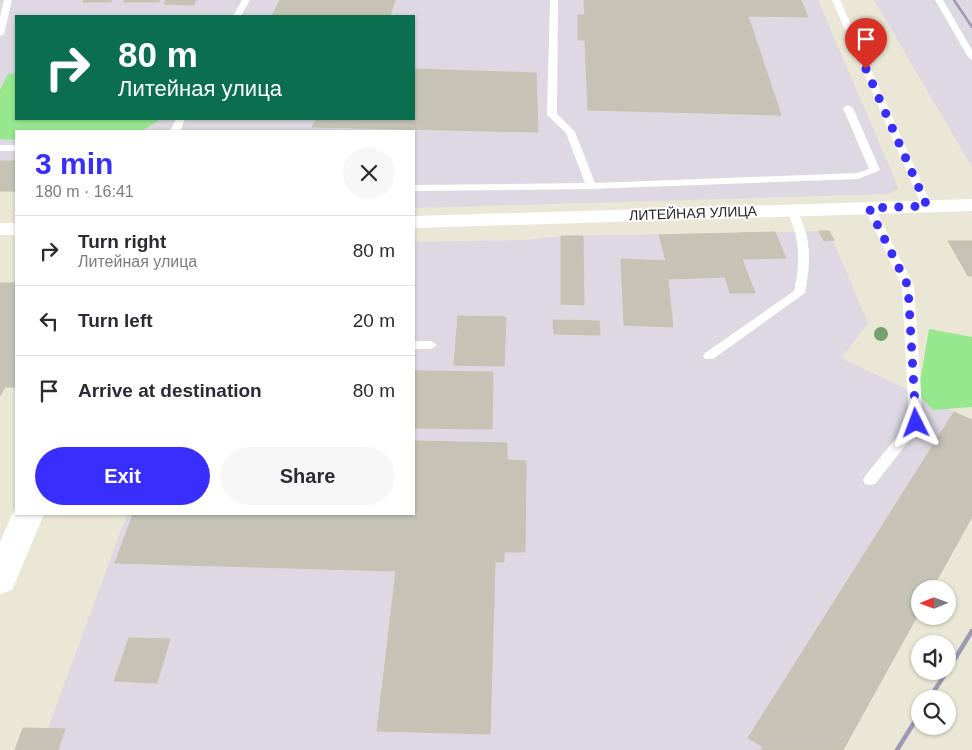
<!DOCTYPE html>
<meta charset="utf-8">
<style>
:root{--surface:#fff;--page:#f7f7f7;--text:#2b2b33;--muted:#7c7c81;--line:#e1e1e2;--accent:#382fff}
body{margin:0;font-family:Arial,sans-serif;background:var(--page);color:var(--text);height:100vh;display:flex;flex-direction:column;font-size:19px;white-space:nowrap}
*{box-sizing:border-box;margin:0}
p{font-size:16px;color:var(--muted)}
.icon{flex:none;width:28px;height:28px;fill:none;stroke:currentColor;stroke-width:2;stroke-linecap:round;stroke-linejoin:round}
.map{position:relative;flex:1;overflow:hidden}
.drawer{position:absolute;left:15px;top:130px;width:400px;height:385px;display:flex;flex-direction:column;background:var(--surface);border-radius:0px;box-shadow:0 1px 4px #0004}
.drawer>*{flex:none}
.banner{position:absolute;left:15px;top:15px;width:400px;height:105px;border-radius:0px;box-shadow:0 1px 4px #0004;background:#0b6e4f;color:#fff;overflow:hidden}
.needle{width:32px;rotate:269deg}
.fabs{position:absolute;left:911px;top:580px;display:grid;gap:10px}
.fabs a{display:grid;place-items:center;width:45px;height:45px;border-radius:50%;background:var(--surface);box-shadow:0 1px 4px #0004;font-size:25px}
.pin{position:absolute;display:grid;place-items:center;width:42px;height:42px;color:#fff;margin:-51px -21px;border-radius:50% 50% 50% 0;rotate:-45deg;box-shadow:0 0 5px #0007}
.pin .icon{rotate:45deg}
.me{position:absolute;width:55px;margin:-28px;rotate:357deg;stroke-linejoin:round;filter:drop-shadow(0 0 4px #0008)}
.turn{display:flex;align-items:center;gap:18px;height:105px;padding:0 20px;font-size:22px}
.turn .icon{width:65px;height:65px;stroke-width:2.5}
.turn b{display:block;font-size:35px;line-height:42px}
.round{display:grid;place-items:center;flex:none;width:52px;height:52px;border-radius:26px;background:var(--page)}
.overview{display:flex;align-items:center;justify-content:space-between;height:85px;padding:0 20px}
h1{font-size:30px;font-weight:600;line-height:38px;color:var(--accent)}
.button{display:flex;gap:10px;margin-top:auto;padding:10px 20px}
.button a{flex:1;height:58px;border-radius:30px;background:var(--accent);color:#fff;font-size:20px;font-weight:600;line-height:58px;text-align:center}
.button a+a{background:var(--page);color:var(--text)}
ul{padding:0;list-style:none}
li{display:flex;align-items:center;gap:15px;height:70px;padding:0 20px;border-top:1px solid var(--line)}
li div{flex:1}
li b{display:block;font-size:19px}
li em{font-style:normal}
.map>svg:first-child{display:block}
.industrial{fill:#ddd8e2;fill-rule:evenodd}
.green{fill:#97e78d}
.building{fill:#c6c3b6;stroke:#c6c3b0}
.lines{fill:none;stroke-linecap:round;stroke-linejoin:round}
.lane{fill:#fff;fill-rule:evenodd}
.street{fill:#fff;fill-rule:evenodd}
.secondary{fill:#fff;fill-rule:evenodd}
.rail-far1{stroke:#9b99b3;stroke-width:2.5}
.rail{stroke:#9b99b3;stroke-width:4.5}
.tree{fill:#74a16c}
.route{stroke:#382fff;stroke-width:9;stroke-dasharray:0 16.2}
.labels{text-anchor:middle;stroke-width:4;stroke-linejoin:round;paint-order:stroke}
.street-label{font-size:14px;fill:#272727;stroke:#fff}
</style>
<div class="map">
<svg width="972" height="750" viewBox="0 0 972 750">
<rect width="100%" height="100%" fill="#ebe7d6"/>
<g class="industrial">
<path d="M0 0H818L899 189 889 194 414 208V131H16V191H0ZM16 16H414V119H16Z"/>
<polygon points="874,0 972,0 972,167"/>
<polygon points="829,231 868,323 841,358 972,420 972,517 932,589 920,589 843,750 40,750 127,514 414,514 414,242 527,240 561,236"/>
</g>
<g class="green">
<polygon points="16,73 16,119 161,119 142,131 16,131 16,140 0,139 0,90 8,74"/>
<polygon points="929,329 972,337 972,407 933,410 918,394"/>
</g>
<g class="building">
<polygon points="84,0 112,0 111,2 83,2"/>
<polygon points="125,0 160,0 159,2 123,2"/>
<polygon points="166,0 196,0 194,5 164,4"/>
<polygon points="280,0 395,0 390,16 272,16"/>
<polygon points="584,0 801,0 808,17 748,16 781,115 588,110 585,40 578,40 578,15 585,15"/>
<polygon points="414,69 536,73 538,132 312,127 316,119 414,119"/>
<rect x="0" y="161" width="16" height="23"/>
<rect x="0" y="167" width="16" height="24"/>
<polygon points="819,231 829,231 834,240 824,241"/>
<polygon points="775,232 786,258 742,259 755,293 730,293 725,277 668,279 666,261 659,235"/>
<polygon points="561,236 583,236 584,305 561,304"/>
<polygon points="948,241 972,241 972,276 968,276"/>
<polygon points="621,259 666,261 673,327 624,325"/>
<polygon points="0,283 16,283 16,387 5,387 0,396"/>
<polygon points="458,316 506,317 504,366 454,365"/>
<polygon points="553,320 599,321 600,335 554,334"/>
<polygon points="414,371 493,372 492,429 414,428"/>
<polygon points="954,412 972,420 972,517 932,589 920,589 920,611 843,750 761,750 763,747 748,738"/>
<polygon points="414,441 507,443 507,460 526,461 525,552 504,552 504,562 495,562 490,734 377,731 396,571 115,563 133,514 414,514"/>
<polygon points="129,638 170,639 157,683 114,681"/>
<polygon points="23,728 65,729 58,750 15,750"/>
</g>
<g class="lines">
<g class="lane">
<polygon points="4,0 12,0 4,34 0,36 0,17"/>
<polygon points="242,0 250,0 241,16 233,16"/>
<polygon points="550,0 558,0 557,114 575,132 595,183 857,173 869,169 843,108 848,105 853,108 880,170 858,179 591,189 414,191 414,185 585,183 566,133 547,115"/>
<polygon points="832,0 840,0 932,206 931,208 927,209 922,206"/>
<polygon points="935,0 943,0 972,50 972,60 968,57"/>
<polygon points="176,119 185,119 180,131 170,131"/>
<rect x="0" y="145" width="16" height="6"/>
<polygon points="869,204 874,207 914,286 923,423 875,484 870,485 865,484 863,480 865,476 909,422 902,286 864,207"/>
<path d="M792 207C798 209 799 213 801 219 812 244 810 266 805 293L713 359H705L703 356 705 353 794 291C801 259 800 241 787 210Z"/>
<polygon points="414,341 431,341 437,345 431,349 414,349"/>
</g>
<g class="street">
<polygon points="972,199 972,211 414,228 414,216"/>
<rect x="0" y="223" width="16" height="12"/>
</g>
<polygon class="secondary" points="16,506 16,514 44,514 12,590 0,594 0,542"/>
<polyline class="rail-far1" points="954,0 972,27"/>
<g class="rail">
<polyline points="948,670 972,631"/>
<polyline points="929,699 947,671"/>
<polyline points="897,750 920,713"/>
</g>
</g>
<circle class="tree" cx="881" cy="334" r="7"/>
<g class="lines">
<polyline class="route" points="866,69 927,206 869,208 908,286 916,423"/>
</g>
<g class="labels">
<g class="street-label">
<text transform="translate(693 213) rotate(-2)" y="5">ЛИТЕЙНАЯ УЛИЦА</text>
</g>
</g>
</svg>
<div class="fabs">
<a><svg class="needle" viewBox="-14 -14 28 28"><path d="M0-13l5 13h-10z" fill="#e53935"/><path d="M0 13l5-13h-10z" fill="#7c7c81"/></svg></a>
<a><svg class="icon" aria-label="sound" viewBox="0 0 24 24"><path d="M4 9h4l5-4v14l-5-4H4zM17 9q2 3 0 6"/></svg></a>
<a><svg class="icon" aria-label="search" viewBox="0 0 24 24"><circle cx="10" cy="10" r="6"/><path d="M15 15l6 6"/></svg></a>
</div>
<div class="pin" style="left:866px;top:69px;background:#d93025"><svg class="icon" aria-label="arrive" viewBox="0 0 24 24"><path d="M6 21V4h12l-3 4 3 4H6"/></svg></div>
<svg class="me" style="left:916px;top:423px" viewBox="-20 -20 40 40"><path d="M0-17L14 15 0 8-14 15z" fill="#382fff" stroke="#fff" stroke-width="4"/></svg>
<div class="banner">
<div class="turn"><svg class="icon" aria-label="right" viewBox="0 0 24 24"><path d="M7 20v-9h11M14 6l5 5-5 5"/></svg><div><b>80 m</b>Литейная улица</div></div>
</div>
<section class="drawer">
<div class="overview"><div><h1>3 min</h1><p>180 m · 16:41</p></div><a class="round"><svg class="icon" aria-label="close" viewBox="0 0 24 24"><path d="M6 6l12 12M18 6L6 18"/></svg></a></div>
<ul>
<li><svg class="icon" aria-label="right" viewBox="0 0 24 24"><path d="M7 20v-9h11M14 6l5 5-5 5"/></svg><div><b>Turn right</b><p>Литейная улица</p></div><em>80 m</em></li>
<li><svg class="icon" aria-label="left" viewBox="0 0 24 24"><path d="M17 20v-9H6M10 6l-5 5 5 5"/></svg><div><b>Turn left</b></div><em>20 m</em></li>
<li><svg class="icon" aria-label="arrive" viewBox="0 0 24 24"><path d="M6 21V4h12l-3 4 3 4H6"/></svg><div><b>Arrive at destination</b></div><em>80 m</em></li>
</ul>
<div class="button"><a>Exit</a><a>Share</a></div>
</section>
</div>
